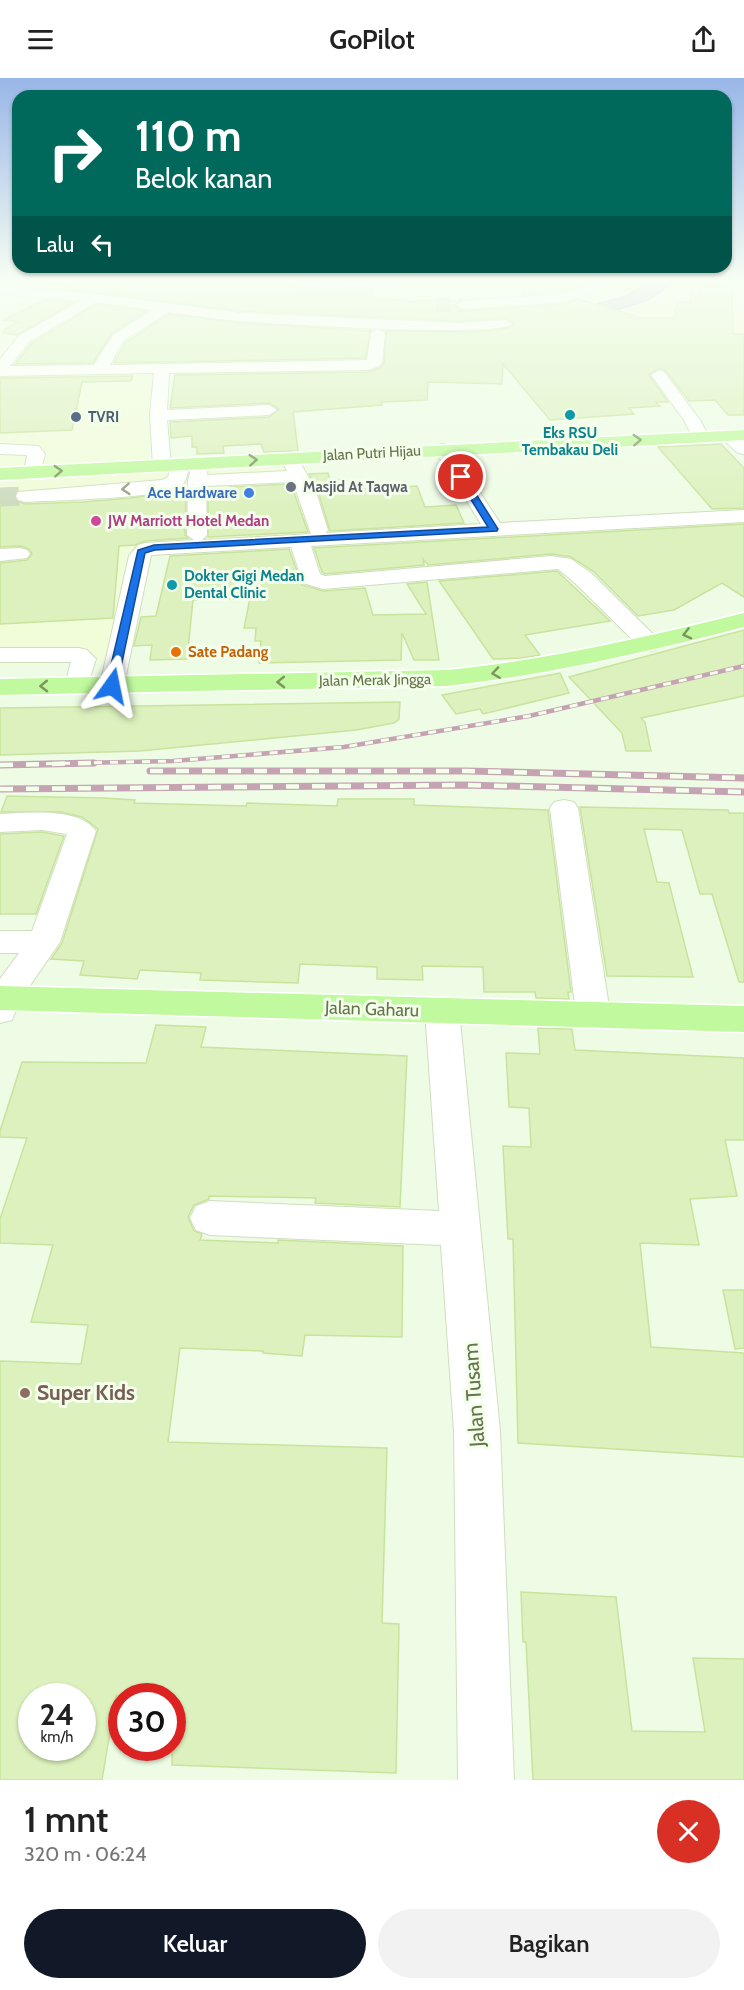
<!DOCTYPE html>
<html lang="id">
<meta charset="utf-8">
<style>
:root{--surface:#fff;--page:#f2f2f2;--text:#222;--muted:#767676;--accent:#111827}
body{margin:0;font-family:Cabin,sans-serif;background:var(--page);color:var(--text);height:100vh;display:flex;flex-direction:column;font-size:22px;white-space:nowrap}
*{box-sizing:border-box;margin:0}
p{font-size:20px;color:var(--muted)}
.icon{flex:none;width:33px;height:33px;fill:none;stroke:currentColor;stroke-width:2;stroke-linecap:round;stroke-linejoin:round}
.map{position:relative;height:1702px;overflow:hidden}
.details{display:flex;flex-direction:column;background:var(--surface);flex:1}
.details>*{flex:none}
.hud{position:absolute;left:12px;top:12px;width:720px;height:183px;border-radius:18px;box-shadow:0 2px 4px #0004;background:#00695c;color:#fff;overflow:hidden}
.speed{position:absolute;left:18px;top:1605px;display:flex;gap:12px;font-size:30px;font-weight:700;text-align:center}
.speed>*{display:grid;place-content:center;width:78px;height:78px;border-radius:50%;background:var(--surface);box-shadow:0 2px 4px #0004;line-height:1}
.speed small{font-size:15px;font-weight:400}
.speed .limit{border:9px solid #d22;background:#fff;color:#111}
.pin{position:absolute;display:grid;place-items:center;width:51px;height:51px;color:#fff;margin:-26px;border:3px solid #fff;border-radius:50%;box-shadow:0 2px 6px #0007}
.me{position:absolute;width:66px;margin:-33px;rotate:12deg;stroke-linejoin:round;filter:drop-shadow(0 0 4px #0008)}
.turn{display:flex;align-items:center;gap:21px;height:126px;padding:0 24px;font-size:27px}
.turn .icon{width:78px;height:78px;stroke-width:2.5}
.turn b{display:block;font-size:42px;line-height:51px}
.then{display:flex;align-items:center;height:57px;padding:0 24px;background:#0003;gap:12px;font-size:22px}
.round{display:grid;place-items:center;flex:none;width:63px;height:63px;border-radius:32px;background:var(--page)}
.overview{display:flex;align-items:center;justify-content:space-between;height:102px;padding:0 24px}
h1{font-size:36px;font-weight:600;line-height:45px}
.cta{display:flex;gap:12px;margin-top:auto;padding:12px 24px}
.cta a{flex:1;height:69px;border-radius:36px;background:var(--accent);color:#fff;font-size:24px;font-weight:600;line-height:69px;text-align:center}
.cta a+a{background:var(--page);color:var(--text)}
header{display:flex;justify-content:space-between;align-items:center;height:78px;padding:0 24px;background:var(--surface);font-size:27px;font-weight:600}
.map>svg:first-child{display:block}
.commercial{fill:#f1fcd9}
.medical{fill:#faf6d8}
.water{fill:#c0b9e5;stroke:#a9a0d7;stroke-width:1.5}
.building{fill:#dcf1bd;stroke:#c8e39d;stroke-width:1.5;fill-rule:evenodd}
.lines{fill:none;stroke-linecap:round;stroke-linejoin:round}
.minor-tunnel-far1{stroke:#ccdabe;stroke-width:14;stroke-dasharray:14 8;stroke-linecap:butt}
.minor-tunnel{stroke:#ccdabe;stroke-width:19;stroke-dasharray:19 9;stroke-linecap:butt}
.minor-casing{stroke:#cfdebd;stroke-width:2}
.major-casing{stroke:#fff;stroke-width:3}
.minor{fill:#fff;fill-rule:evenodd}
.major{fill:#c0f99e;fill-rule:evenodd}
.rail-far1-casing{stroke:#c5a3b3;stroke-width:4.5}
.rail-casing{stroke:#c5a3b3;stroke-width:7}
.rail-far1{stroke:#f3ffeb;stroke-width:3;stroke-dasharray:8;stroke-linecap:butt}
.rail{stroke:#f3ffeb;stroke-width:4.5;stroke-dasharray:13;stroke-linecap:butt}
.oneway{stroke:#7c955f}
.oneway2{stroke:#939e80}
.route{fill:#1a73e8;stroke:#114b97;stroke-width:1.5}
.culture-dot{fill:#0f9aa8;stroke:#f3ffeb;stroke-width:2}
.service-dot{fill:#5c6f8a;stroke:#f3ffeb;stroke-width:2}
.worship-dot{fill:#6b7280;stroke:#f3ffeb;stroke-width:2}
.shop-dot{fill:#3f7fe0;stroke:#f3ffeb;stroke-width:2}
.hotel-dot{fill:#d1479c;stroke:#f3ffeb;stroke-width:2}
.food-dot{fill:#e8710a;stroke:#f3ffeb;stroke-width:2}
.education-dot{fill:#8d6e63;stroke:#f3ffeb;stroke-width:2}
.labels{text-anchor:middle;stroke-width:6;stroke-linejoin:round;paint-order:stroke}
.far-service-label{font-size:15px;font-weight:bold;fill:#4e5e75;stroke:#f3ffeb;text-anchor:start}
.far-culture-label{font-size:15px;font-weight:bold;fill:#0d838f;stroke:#f3ffeb}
.far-street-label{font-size:15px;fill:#65744a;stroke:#f3ffeb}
.far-worship-label{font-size:15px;font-weight:bold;fill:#5b616d;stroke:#f3ffeb;text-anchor:start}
.far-shop-label{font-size:15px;font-weight:bold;fill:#366cbe;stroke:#f3ffeb;text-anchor:end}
.far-hotel-label{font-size:15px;font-weight:bold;fill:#b23c85;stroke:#f3ffeb;text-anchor:start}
.far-food-label{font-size:15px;font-weight:bold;fill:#c56008;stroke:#f3ffeb;text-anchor:start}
.street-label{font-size:18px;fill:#65744a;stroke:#f3ffeb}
.near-education-label{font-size:21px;font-weight:bold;fill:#785e54;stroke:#f3ffeb;text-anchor:start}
.near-street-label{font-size:21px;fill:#65744a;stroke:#f3ffeb}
</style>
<header><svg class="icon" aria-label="menu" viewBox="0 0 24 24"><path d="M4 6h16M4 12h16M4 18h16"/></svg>GoPilot<svg class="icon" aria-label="share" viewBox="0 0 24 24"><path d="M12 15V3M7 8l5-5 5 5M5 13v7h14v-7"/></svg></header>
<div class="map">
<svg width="744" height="1702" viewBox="0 0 744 1702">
<rect width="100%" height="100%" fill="#eefce5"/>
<g class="commercial">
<polygon points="156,291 147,383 0,390 0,294"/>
<polygon points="304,384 324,460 128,472 107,583 0,589 0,402"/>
</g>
<polygon class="medical" points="701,203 744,203 744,296 651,296 611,238 663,224"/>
<polygon class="water" points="9,203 98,203 160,211 421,230 507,232 597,226 627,218 650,203 676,203 648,222 611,234 496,240"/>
<g class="building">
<polygon points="69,203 282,203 291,208 304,210 373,210 373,220 416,224 416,222 459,223 454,228 463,233 565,226 579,221 642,240 673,240 678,224 690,225 691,215 699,216 699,206 732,208 733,256 744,256 744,337 728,337 715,322 689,323 666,293 660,290 649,297 668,324 656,324 660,328 629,330 634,336 550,342 503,286 502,306 428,304 427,322 381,324 382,327 293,334 298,373 264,374 261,366 223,368 224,375 197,376 197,369 192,369 192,358 171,360 170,344 269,339 279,331 269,325 170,330 175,297 368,294 380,290 384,285 386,253 469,254 499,252 513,248 514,245 505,240 460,243 240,233 68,212"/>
<polygon points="525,203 595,203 563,214 524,217"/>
<polygon points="45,222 73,225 17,257 3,255 5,251 19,244 3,242"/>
<polygon points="96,226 147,233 112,255 93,285 15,286 32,265"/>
<polygon points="169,236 240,245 371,253 365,280 114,285 125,265"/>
<polygon points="133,298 131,303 82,304 72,352 0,355 0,300"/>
<polygon points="721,366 744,390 744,430 712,431 658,369"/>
<polygon points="328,395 330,402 343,401 346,412 417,408 425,429 456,427 464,445 330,453 317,410 309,396"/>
<polygon points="291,406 308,454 208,459 208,418 231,417 230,409"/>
<polygon points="171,414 186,414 185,457 188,460 145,463 135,467 119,468 113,540 0,546 0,485 27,482 32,476 29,471 21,468 0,469 0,423 15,422 25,426 82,424 131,420"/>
<polygon points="744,446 744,519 722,505 674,532 638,538 593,493 571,479 551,476 428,487 423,481 424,487 325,496 322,494 314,470"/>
<polygon points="289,471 302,507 323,513 365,510 373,537 426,536 407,506 427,504 439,582 414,582 402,555 401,582 259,585 261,563 255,563 256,550 244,550 250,520 193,522 187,581 150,582 152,567 134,568 141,539 156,538 170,478"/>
<polygon points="557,493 610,543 525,557 540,577 522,580 493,581 439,503"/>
<polygon points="744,552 744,618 641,640 645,644 651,673 626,673 622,655 569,599"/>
<polygon points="560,595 569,615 483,636 480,631 456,636 442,617"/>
<polygon points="400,624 399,641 394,645 356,652 140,673 0,677 0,630"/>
<polygon points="7,718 104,720 135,722 134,725 246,728 247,725 337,728 338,721 414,721 414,727 548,732 571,914 568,914 569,921 536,920 535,914 484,914 483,889 422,888 423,902 377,901 377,889 300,886 298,905 200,902 201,895 140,892 137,901 80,897 84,883 51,881 62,865 98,751 82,739 61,734 1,734"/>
<polygon points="580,729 728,732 729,735 744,735 744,904 739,904 712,816 700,816 682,752 644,751 657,804 669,805 693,899 607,898"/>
<polygon points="42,754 64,758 36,836 0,836 0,756"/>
<path d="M156 947 206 949 201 969 407 978 400 1129 315 1125 316 1120 209 1118V1121L194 1127 188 1139 194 1153 202 1156 200 1162 278 1165V1162L403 1168 402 1259 305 1257 302 1278 263 1275V1273L180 1270 168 1364 387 1370 382 1545 399 1546 396 1695 172 1687V1618H116L102 1702H0V1283L81 1286 88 1247 31 1244 53 1167 0 1165V1141L27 1060 0 1059V1053L22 984 146 985ZM32 1618H82V1670H32Z"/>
<polygon points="538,950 572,951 575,972 744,980 744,1062 725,1062 737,1118 690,1121 699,1167 640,1165 651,1269 744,1275 744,1379 518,1365 513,1161 508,1161 503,1068 531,1069 529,1030 509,1029 506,975 540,976"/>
<polygon points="723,1212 744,1212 744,1270 735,1271"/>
<polygon points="521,1514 616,1519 632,1653 705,1654 693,1580 744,1581 744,1702 533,1702 526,1564 523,1564"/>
</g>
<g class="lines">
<polyline class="minor-tunnel-far1" points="436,227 463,227"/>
<polyline class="minor-tunnel" points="0,419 25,418"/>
<defs>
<g id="minor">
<path d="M284 203H410L404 207C384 207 295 213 284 203Z"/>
<polygon points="600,203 617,203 615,206 565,224 463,231 456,227 463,223 563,216"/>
<path d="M0 208 94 216 240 235 460 245 505 242 512 246C499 260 274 246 240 243 216 241 192 237 168 234L123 263 110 287 367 282 371 255 378 251 385 255 382 285 379 288 368 292 169 295 167 332 269 327 277 332 269 337 167 342 171 387 174 383H186L189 387C188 394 187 403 181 408 161 421 54 422 25 424L18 422 16 418 18 414 162 402 168 399 171 388 162 393 156 392 153 388 150 337 154 295 0 298V281L20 257 80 223 0 216ZM96 224 153 232 113 257 94 287 10 288 30 263Z"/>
<polygon points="659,292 664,294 700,342 709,359 706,363 694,363 684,342 651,297"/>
<polygon points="728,353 744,362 744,376 738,375 719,358 722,354"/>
<polygon points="0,366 39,368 45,376 39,398 27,398 24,394 27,377 0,376"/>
<path d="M443 366 449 367 500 445 744 432V444L311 468 320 496 325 498 551 478 571 481 591 495 658 561 662 566 658 571 650 573 642 571 575 505 558 491 323 511 303 505 291 469 151 477 124 607 121 612 112 614 103 612 100 607 129 478 138 467 145 465 194 462 187 457 188 403 193 382H205L208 386 207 397 287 393 281 381 284 377H296L315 411 328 452 326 455 481 446 434 371 437 367ZM293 404 311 456 202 462 207 457 206 408Z"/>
<polygon points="20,470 27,472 30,476 27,480 0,483 0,471"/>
<polygon points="0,570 79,570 87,572 96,581 86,612 77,614 68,612 65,607 71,584 0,584"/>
<polygon points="564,722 574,724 578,730 610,935 605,944 593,947 581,944 576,935 550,730 554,724"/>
<path d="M18 735C41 734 82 732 96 753L60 864 20 922 12 942 0 945V901L19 875H0V853H32L67 756 42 752 0 754V736Z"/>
<polygon points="442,920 454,923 459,932 500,1353 514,1702 458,1702 454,1353 441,1167 210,1157 196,1152 190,1140 196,1128 210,1123 439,1133 425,932 430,923"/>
</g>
<g id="major">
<polygon points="0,203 14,203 0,210"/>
<polygon points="744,352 744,362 0,402 0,390"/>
<path d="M744 535V549C646 574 548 597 447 608L0 617V601L447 592C548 582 646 559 744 535Z"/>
<polygon points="0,908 744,928 744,954 0,932"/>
</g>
</defs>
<use href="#minor" class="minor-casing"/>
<use href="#major" class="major-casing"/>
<use href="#minor" class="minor"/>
<use href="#major" class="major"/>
<defs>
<polyline id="rail-far1" points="30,686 173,683 344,669 529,638 744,588"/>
<g id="rail">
<polyline points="0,687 94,685"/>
<polyline points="150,693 467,693 744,700"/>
<polyline points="0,711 465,707 744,714"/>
</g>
</defs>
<use href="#rail-far1" class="rail-far1-casing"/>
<use href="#rail" class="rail-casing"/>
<use href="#rail-far1" class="rail-far1"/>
<use href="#rail" class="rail"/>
</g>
<defs><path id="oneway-chevron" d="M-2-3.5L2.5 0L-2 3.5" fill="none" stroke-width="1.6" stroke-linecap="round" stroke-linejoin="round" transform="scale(1.5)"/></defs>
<g class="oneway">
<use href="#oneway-chevron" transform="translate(637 362) rotate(-3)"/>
<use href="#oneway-chevron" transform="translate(253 382) rotate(-4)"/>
<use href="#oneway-chevron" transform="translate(58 393) rotate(-3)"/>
<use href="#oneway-chevron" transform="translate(687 556) rotate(166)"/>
<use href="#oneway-chevron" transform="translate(496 595) rotate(172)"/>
<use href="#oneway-chevron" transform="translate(281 604) rotate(179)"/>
<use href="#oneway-chevron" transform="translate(44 608) rotate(179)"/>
</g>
<use class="oneway2" href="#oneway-chevron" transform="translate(126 411) rotate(176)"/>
<linearGradient id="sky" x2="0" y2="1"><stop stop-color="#98b6e7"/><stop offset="0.46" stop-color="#f7fef3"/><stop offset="1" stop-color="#f7fef3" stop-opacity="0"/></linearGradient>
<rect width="744" height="441" fill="url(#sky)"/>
<polygon class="route" points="458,397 464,397 498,451 497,453 155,472 145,475 117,608 112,611 106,608 138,472 154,467 488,449 457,399"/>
<g class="culture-dot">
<circle cx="570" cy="337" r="6"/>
<circle cx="172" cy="507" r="6"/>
</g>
<circle class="service-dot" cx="76" cy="339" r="6"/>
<circle class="worship-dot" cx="291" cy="409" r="6"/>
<circle class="shop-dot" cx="249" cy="415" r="6"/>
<circle class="hotel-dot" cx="96" cy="443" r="6"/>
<circle class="food-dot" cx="176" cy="574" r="6"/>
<circle class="education-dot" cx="25" cy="1315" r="6"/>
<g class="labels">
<g class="far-service-label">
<text x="88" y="344">TVRI</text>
</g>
<g class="far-culture-label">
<text x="570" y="360">Eks RSU<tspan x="570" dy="17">Tembakau Deli</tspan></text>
<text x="184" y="503" text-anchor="start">Dokter Gigi Medan<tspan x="184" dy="17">Dental Clinic</tspan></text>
</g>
<g class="far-street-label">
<text transform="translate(372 375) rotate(-3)" y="5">Jalan Putri Hijau</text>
<text transform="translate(375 602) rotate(-1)" y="5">Jalan Merak Jingga</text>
</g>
<g class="far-worship-label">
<text x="303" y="414">Masjid At Taqwa</text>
</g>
<g class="far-shop-label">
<text x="237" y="420">Ace Hardware</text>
</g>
<g class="far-hotel-label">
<text x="108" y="448">JW Marriott Hotel Medan</text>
</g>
<g class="far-food-label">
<text x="188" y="579">Sate Padang</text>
</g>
<g class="street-label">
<text transform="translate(372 931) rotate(2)" y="6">Jalan Gaharu</text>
</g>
<g class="near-education-label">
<text x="37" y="1322">Super Kids</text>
</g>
<g class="near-street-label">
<text transform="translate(474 1317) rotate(-94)" y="7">Jalan Tusam</text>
</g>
</g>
</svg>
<div class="speed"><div>24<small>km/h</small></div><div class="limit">30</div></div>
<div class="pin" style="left:461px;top:399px;background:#d93025"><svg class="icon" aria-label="arrive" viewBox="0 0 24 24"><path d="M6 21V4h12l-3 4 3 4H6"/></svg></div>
<svg class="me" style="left:112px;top:608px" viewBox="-20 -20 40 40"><path d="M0-17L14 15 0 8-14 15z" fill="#1a73e8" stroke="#fff" stroke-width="4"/></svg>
<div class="hud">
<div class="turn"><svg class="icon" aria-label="right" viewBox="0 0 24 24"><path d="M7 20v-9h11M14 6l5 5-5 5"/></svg><div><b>110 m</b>Belok kanan</div></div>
<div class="then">Lalu<svg class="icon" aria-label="left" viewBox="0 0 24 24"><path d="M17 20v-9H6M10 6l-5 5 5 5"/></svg></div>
</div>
</div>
<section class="details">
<div class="overview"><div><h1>1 mnt</h1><p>320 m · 06:24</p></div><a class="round" style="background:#d93025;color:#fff"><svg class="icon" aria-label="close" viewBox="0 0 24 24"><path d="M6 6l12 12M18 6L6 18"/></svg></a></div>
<div class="cta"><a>Keluar</a><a>Bagikan</a></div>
</section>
